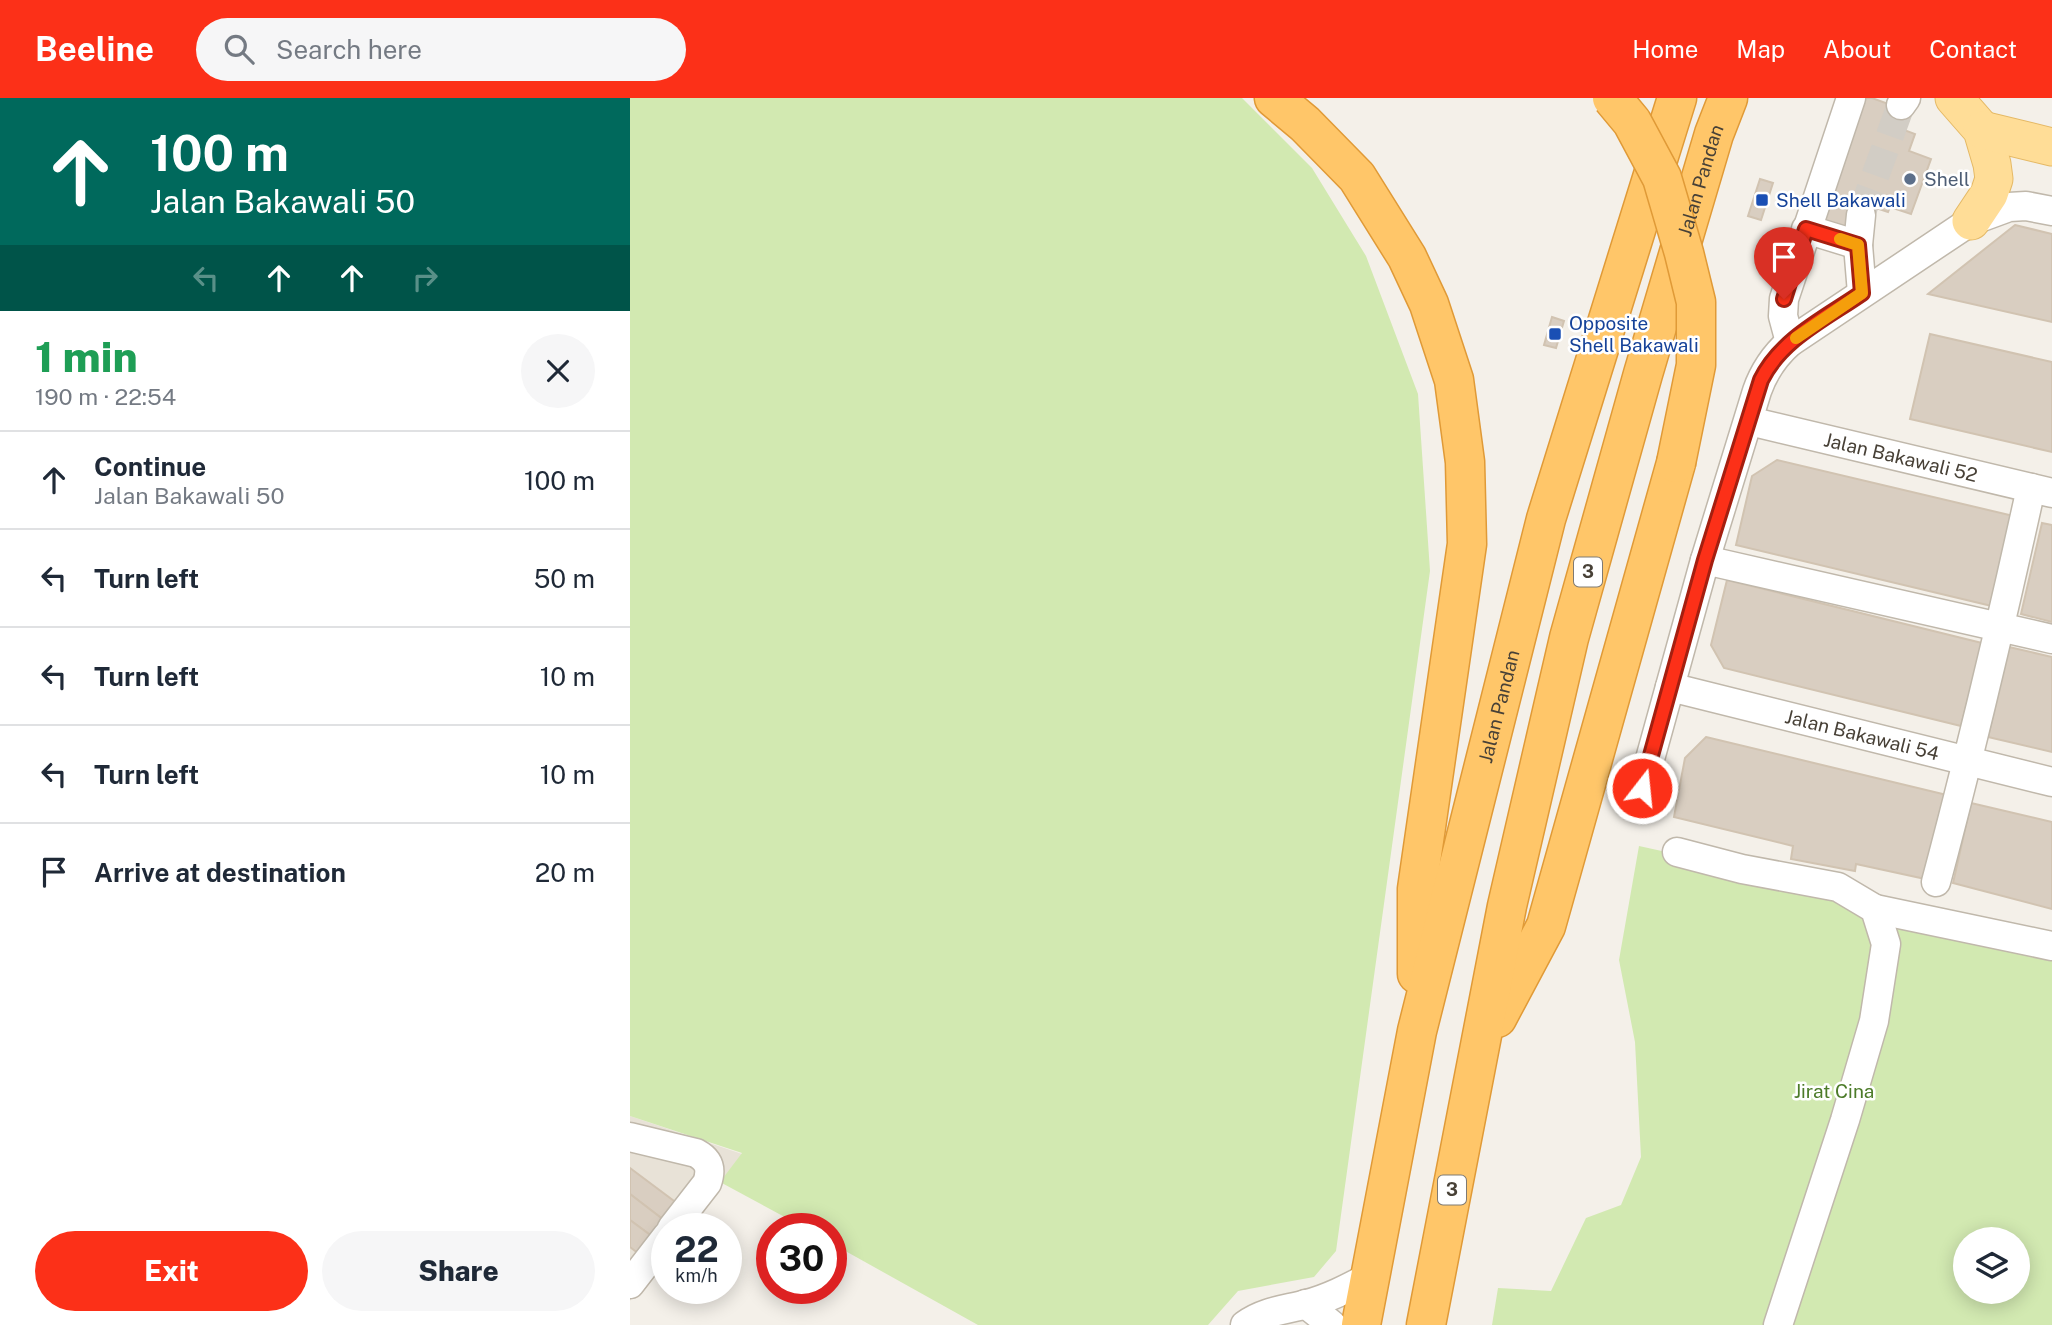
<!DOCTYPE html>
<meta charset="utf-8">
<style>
:root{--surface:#fff;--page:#f6f6f7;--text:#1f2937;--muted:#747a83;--line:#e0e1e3;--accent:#fc3018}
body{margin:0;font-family:"Public Sans",sans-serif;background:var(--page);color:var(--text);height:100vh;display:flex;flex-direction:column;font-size:26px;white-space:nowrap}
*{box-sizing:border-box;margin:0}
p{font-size:23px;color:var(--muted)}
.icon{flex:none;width:38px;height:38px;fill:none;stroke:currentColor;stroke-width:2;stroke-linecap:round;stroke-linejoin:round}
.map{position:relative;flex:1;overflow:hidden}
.side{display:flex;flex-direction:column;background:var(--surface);width:630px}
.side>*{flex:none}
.hud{background:#00695c;color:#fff;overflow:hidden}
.fabs{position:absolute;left:1323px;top:1129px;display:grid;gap:14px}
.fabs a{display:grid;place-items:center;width:77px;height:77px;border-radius:50%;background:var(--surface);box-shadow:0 4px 18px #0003;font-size:35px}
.speed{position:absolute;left:21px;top:1115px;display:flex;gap:14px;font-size:35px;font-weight:700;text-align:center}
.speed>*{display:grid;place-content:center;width:91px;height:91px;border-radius:50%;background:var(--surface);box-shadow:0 4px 18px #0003;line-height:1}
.speed small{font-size:18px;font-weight:400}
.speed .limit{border:10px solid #d22;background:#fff;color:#111}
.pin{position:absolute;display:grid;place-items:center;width:60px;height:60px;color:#fff;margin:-72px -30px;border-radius:50% 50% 50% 0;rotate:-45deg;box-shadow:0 0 7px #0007}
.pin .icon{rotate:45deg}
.me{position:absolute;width:77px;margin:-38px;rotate:16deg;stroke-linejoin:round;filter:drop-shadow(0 0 5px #0008)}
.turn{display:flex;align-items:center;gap:24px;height:147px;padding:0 35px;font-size:32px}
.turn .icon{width:91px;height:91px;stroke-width:2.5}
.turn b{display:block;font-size:49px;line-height:60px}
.lanes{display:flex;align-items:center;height:66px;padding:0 35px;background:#0003;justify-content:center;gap:35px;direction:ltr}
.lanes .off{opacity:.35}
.round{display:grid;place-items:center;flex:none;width:74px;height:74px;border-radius:37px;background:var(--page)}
.summary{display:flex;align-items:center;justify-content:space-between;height:119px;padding:0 35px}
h1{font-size:42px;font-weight:800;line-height:52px;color:#1e9e55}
.action{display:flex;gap:14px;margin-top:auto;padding:14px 35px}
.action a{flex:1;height:80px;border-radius:42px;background:var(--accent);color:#fff;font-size:28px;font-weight:800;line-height:80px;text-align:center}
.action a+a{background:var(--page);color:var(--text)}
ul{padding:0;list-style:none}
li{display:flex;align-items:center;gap:21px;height:98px;padding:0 35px;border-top:2px solid var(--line)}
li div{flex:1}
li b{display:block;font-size:26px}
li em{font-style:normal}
header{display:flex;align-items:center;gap:42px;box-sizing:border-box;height:98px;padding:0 35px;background:var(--accent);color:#fff}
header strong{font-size:33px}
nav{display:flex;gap:38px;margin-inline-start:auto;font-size:24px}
.search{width:490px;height:63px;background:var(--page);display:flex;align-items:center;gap:18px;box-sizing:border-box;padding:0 24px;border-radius:38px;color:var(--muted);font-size:26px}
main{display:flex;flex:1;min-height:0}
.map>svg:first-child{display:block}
.residential{fill:#e8e2d7}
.green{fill:#d2e9b1;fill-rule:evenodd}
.building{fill:#d9cec1;stroke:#d1c3b1;stroke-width:2}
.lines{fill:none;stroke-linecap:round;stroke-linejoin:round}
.minor-tunnel{stroke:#d2cdc5;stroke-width:28;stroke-dasharray:28 14;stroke-linecap:butt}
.minor-casing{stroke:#c0b8ab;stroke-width:31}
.major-casing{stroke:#e5b965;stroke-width:39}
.highway-casing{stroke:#e09a37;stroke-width:41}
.minor{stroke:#fff;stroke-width:28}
.major{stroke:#ffdd97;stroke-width:37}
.highway{stroke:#ffc669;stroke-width:38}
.highway-bridge-casing{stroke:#e09a37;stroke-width:41;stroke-linecap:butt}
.highway-bridge{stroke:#ffc669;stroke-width:38}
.route-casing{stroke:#a41f10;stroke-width:18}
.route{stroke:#fc3018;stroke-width:12}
.slow{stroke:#f59e0b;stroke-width:12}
.service-dot{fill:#5c6f8a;stroke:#fff;stroke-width:2.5}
.transit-dot{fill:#1a4fb4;stroke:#fff;stroke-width:2.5}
.labels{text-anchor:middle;stroke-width:5;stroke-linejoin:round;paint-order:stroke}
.shield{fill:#fff;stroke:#7f7a73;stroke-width:2}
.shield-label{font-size:18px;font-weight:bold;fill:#484137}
.service-label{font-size:19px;fill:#4e5e75;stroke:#fff;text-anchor:start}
.street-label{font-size:19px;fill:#484137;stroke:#fff}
.transit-label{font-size:19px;fill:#164399;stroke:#fff;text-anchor:start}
.park-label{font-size:19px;fill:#4c7b29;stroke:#fff}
</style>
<header>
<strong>Beeline</strong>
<div class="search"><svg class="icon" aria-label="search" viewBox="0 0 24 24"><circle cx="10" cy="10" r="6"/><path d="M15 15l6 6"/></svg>Search here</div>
<nav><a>Home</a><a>Map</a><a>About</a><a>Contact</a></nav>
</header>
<main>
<section class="side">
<div class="hud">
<div class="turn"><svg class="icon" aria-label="ahead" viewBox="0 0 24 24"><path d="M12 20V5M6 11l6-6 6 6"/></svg><div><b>100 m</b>Jalan Bakawali 50</div></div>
<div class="lanes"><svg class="icon off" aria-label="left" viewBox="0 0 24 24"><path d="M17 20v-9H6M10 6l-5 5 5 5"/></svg><svg class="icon" aria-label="ahead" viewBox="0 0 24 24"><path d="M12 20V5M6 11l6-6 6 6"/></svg><svg class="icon" aria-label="ahead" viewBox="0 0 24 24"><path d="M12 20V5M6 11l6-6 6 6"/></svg><svg class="icon off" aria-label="right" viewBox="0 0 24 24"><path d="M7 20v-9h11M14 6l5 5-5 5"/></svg></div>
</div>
<div class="summary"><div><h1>1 min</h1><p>190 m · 22:54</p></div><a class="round"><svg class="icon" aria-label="close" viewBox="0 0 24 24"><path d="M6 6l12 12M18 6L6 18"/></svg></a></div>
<ul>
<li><svg class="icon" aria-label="ahead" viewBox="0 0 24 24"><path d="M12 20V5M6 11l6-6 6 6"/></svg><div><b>Continue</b><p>Jalan Bakawali 50</p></div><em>100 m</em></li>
<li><svg class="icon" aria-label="left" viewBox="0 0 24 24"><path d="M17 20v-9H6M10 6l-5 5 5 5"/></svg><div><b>Turn left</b></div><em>50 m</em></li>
<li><svg class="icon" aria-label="left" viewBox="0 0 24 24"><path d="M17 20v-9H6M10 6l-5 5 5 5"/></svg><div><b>Turn left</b></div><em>10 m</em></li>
<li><svg class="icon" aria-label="left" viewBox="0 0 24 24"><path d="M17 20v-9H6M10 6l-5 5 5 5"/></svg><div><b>Turn left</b></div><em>10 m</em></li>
<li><svg class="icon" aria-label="arrive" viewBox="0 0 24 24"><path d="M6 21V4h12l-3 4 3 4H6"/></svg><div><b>Arrive at destination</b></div><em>20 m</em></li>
</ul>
<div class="action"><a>Exit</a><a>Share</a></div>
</section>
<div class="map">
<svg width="1422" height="1227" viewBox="0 0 1422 1227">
<rect width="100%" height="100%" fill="#f4f0e9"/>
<polygon class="residential" points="0,1018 112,1056 0,1203"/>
<g class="green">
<polygon points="0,0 612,0 682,70 736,158 788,296 800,473 706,1153 684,1179 608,1193 578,1227 348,1227 201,1145 201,1130 175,1130 90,1084 112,1055 0,1018"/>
<path d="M1009 748 1422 839V1227H862L868 1190 921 1193 956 1120 991 1107 1011 1059 1005 944 989 862ZM1335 1141H1388V1194H1335Z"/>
</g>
<g class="building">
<polygon points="1233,0 1242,0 1264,8 1258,26 1285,36 1279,53 1301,61 1281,116 1260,109 1258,114 1231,105 1222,133 1190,122"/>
<polygon points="1130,81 1143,85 1131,122 1118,118"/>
<polygon points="1385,127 1422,136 1422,224 1298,196"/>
<polygon points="922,219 934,223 926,250 914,247"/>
<polygon points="1300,236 1422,264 1422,354 1280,321"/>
<polygon points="1147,362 1392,420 1370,510 1106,447 1122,378"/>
<polygon points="1412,425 1422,427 1422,524 1391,516"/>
<polygon points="1097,482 1352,545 1331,628 1094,570 1081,547"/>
<polygon points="1379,549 1422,559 1422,654 1358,639"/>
<polygon points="1076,639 1321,698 1300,782 1226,766 1225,773 1161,761 1163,748 1044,719 1055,660"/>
<polygon points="1341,705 1422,724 1422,811 1323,785"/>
<polygon points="0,1070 52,1109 39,1126 0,1096"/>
<polygon points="0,1096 39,1126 27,1142 0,1122"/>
<polygon points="0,1122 27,1142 13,1159 0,1149"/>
</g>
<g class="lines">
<polyline class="minor-tunnel" points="1231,117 1271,7"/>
<defs>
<g id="minor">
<polyline points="1271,7 1276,0"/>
<polyline points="1231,117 1228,147 1232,195"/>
<polyline points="1176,131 1228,147"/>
<polyline points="1160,244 1153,218 1154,201 1221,0"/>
<path id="s1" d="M1119 323 1422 395"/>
<polyline points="1075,462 1422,541"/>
<path id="s2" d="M1040 589 1422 684"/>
<path d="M1012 690 1075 462 1127 293C1134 273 1144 258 1160 244L1341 123 1379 109 1396 108 1422 113"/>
<polyline points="1047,754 1112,771 1208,789 1245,811 1256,846 1244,923 1215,1022 1148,1227"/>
<path d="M1306 784C1341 653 1372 522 1401 390"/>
<polyline points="1245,811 1422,848"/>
<path d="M0 1039 66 1055C79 1062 82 1071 77 1085L42 1130"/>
<polyline points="0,1186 37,1138"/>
<polyline points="676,1206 702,1227"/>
<path d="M615 1227C634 1213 655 1212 677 1206 700 1200 720 1189 741 1178"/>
</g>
<g id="major">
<polyline points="1324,0 1352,32 1362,66 1364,81 1359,96 1341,123"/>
<polyline points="1352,32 1422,49"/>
</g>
<g id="highway">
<polyline points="644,0 675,26 727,79 777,159 799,206 824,282 835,364 837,446 787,791 787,876"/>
<polyline points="867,920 916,828 1046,365"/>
<path id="s3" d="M731 1227 787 933 916 421 1047 0"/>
<path id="s4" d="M796 1227 877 808 939 540 1013 276 1084 36 1098 0"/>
</g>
</defs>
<use href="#minor" class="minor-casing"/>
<use href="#major" class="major-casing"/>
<use href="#highway" class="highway-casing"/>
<use href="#minor" class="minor"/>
<use href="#major" class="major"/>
<use href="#highway" class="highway"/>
<defs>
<polyline id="highway-bridge" points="982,0 1002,24 1032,80 1054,155 1066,204 1066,267 1046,365"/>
</defs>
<use href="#highway-bridge" class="highway-bridge-casing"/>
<use href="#highway-bridge" class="highway-bridge"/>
</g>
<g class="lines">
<defs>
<path id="route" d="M1012 690 1075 462 1131 282C1151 241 1196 220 1232 195L1228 147 1176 131 1154 201"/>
</defs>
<use href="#route" class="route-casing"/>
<use href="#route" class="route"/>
<polyline class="slow" points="1166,240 1232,195 1228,147 1210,141"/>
</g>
<circle class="service-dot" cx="1280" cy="81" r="7"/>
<g class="transit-dot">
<rect x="1125" y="95" width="14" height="14" rx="3.5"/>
<rect x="918" y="229" width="14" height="14" rx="3.5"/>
</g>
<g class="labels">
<g class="shield">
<rect x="944" y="459.5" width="28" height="29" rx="5"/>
<rect x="808" y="1077.5" width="28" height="29" rx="5"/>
</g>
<g class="shield-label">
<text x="958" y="480">3</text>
<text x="822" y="1098">3</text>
</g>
<g class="service-label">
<text x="1294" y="88">Shell</text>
</g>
<g class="street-label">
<text dy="7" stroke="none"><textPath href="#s4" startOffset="1178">Jalan Pandan</textPath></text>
<text dy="7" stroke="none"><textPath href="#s1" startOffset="156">Jalan Bakawali 52</textPath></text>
<text dy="7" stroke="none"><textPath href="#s3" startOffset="634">Jalan Pandan</textPath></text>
<text dy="7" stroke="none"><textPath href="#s2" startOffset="198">Jalan Bakawali 54</textPath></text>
</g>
<g class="transit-label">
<text x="1146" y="109">Shell Bakawali</text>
<text x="939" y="232">Opposite<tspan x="939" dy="22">Shell Bakawali</tspan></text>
</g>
<g class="park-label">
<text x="1204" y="1000">Jirat Cina</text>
</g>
</g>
</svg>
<div class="fabs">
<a><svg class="icon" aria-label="layers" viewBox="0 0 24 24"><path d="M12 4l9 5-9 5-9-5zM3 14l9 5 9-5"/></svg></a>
</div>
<div class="speed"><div>22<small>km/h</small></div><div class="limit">30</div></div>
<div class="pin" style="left:1154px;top:201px;background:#d93025"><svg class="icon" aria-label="arrive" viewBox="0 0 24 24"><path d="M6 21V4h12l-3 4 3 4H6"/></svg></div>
<svg class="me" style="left:1012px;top:690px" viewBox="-20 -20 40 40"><circle r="17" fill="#fc3018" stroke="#fff" stroke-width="3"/><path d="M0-11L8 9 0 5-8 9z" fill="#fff"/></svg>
</div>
</main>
